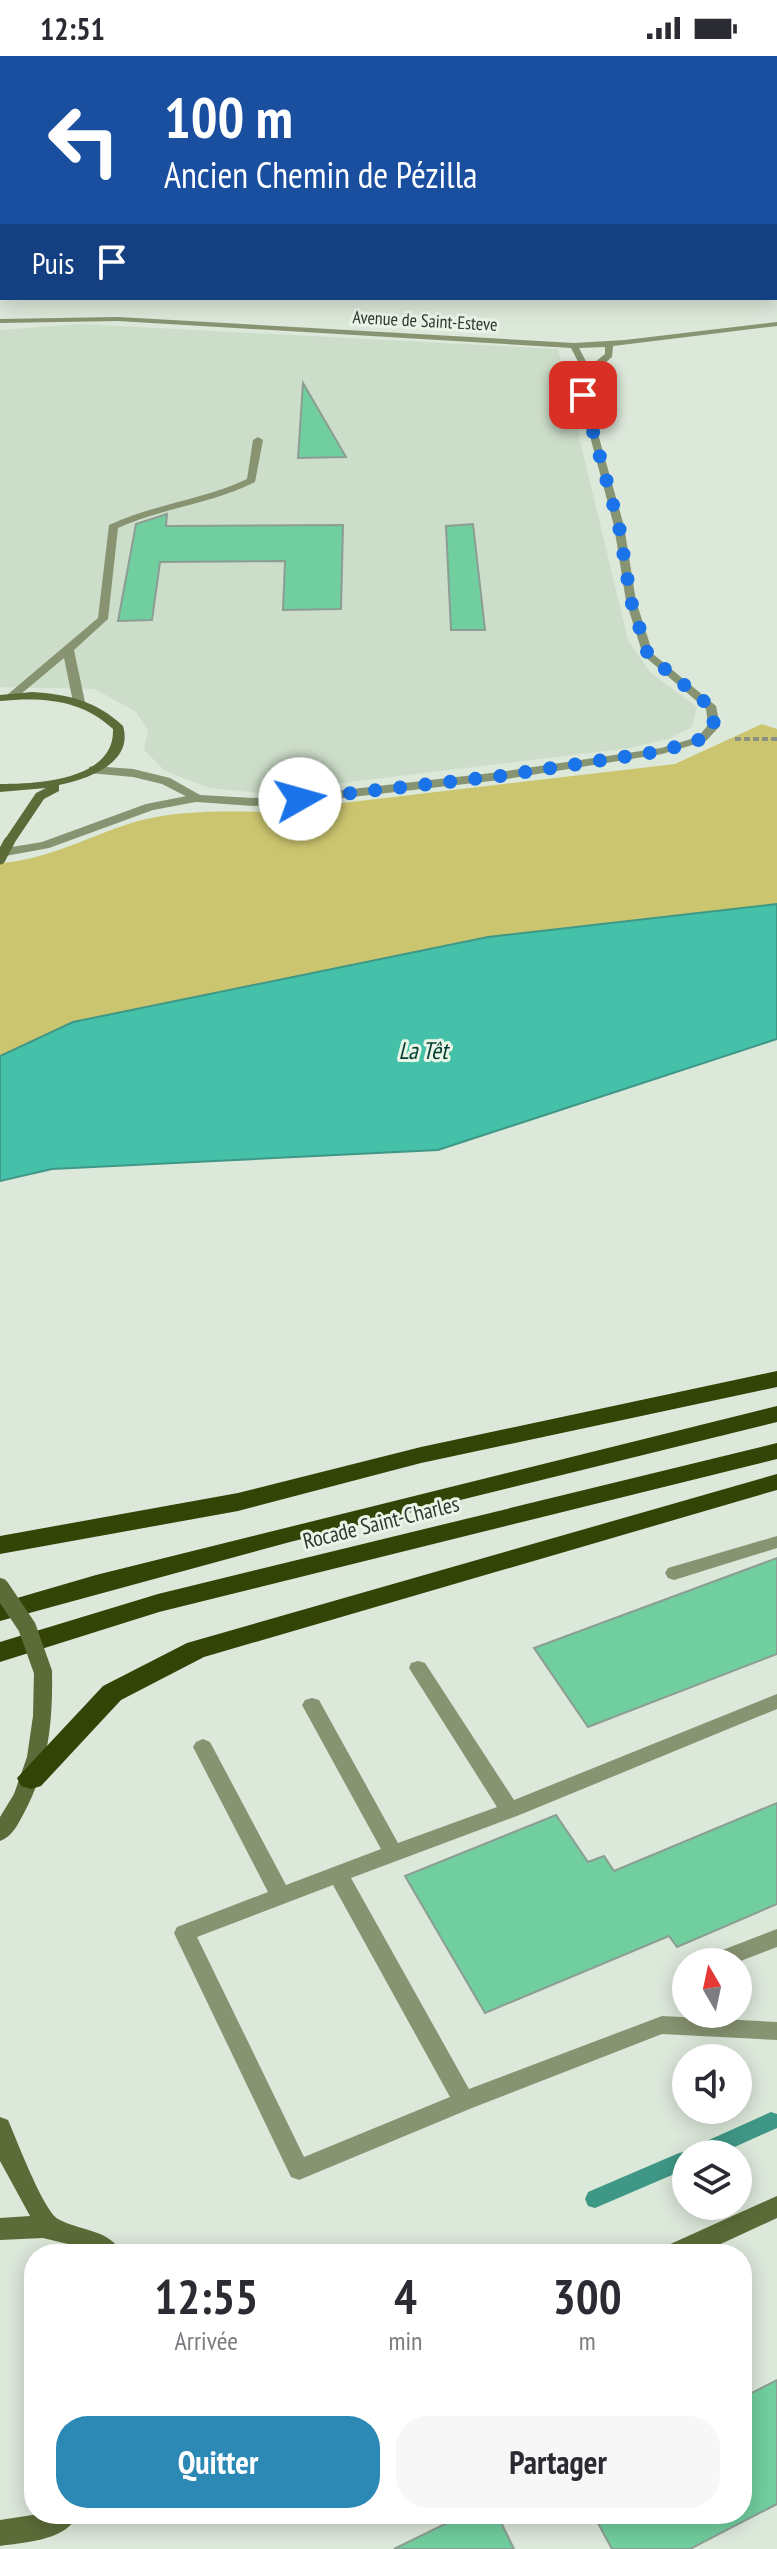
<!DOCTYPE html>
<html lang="fr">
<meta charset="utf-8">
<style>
:root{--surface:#fff;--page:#f7f7f7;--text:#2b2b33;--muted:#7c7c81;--accent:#2c89b5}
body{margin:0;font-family:"PT Sans Narrow",sans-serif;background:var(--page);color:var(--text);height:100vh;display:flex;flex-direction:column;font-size:30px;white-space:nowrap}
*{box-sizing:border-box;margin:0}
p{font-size:26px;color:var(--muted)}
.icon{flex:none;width:44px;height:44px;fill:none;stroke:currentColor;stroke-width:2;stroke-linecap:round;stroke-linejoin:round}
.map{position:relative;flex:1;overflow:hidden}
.side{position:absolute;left:24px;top:2188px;width:728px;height:280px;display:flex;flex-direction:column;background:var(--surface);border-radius:32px;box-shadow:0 4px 20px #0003}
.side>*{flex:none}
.hud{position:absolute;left:0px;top:0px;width:778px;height:244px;box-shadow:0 4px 20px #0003;background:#1a4fa0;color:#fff;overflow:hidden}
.needle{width:52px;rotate:351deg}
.controls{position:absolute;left:672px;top:1892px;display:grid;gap:16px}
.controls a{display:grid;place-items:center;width:80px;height:80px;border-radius:50%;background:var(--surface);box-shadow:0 4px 20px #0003;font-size:40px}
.pin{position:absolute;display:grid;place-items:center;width:68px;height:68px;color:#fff;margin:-34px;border-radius:16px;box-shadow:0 4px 12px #0006}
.me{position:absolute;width:88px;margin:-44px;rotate:83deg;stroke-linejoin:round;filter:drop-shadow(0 0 6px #0008)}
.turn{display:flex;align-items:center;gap:28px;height:168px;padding:0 32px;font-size:36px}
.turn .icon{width:104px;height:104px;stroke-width:2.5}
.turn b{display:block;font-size:56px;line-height:68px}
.then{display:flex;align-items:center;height:76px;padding:0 32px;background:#0003;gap:16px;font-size:30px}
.eta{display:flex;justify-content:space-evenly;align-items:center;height:136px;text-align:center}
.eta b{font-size:48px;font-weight:800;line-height:56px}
.button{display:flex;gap:16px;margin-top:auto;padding:16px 32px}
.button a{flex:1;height:92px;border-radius:32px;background:var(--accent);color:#fff;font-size:32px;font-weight:800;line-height:92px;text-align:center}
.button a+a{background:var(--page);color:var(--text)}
.status{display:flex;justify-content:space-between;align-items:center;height:56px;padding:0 40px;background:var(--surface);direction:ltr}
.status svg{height:22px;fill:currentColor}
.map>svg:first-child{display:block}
.built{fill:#ccdec9}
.green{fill:#ccc56f}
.water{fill:#45c1aa;stroke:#3f9786;stroke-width:2}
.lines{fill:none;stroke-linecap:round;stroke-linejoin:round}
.stream{fill:#3f9786;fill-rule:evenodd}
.building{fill:#71ce9e;stroke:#8c9d93;stroke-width:2}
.path{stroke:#899187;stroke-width:4;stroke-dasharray:6 3;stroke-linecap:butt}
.service{fill:#879371;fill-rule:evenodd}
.minor{fill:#879371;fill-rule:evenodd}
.secondary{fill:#5c6c38;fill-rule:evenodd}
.trunk{fill:#344306;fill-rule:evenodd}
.secondary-bridge-far1{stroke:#5c6c38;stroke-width:11}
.secondary-bridge{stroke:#5c6c38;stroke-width:18}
.route{stroke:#1a73e8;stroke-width:14;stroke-dasharray:0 25.2}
.labels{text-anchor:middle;stroke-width:6;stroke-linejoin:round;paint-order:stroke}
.far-street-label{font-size:18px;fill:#323631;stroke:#e9f6e7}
.street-label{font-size:22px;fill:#323631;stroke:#e9f6e7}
.water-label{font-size:24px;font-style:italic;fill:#013b32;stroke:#e9f6e7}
</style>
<div class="status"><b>12:51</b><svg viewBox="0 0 49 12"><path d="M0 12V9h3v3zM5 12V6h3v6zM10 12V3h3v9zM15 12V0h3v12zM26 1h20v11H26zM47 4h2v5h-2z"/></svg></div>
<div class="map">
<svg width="777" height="2493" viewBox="0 0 777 2493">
<rect width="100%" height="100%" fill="#dce8da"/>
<polygon class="built" points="81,268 558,293 628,584 650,616 697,651 692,671 668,683 630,692 260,737 210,732 165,715 144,694 148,675 136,656 95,633 0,631 0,274"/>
<path class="green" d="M762 668 777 673V848L488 881 74 966 0 1000V807C50 804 94 777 142 764 183 754 224 755 266 756L675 708Z"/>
<polygon class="water" points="777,848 777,983 438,1094 52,1113 0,1125 0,1000 73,966 488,881"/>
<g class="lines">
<g class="stream">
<polygon points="758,0 777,0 777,3"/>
<polygon points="771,2056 777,2058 777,2072 719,2098 686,2098 686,2113 595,2152 588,2150 585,2143 588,2136 679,2097 689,2095 691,2092"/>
</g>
</g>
<g class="building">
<polygon points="303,327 346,401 298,402"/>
<polygon points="167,458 166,470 343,469 341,553 283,554 285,505 160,506 152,564 118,565 136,468"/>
<polygon points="473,468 485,574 451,574 446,470"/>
<polygon points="777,1502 777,1598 588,1671 534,1592"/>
<polygon points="777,1747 777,1848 677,1891 669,1880 485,1957 405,1820 556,1759 588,1806 604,1800 614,1815"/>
<polygon points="777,2324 777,2448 690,2493 612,2493 593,2458 742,2458 742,2342"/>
<polygon points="465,2458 497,2458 514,2493 394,2493"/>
</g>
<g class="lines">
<polyline class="path" points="735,683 777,683"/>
<g class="service">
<path d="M258 381 263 384 255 426C211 448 162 452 118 472L108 563 74 594 85 646 83 648 73 646 64 602 15 643H7V639L98 562 109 469C154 448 203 444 247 423L253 384Z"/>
<polygon points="197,738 203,742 201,745 153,754 49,792 0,801 0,793 42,786 146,748"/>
<polygon points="777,1480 777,1492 674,1524 668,1522 665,1517 668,1512"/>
<path d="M418 1605 425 1607 514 1744 777 1638V1653L517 1760 351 1822 469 2033 662 1960 777 1966V1984L662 1978 472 2052 299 2124 291 2121 174 1877 177 1871 268 1836 193 1691 196 1686 203 1683 210 1686 286 1829 381 1793 302 1649 305 1644 312 1642 319 1644 398 1787 497 1751 409 1612 411 1607ZM333 1829 450 2041 304 2101 197 1881Z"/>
<polygon points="777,1873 777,1891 738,1906 719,1906 716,1901 720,1895"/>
</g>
<g class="minor">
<polygon points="88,0 95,0 87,2"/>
<polygon points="528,0 535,0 527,2"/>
<rect x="776" y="3" width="1" height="4"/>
<polygon points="0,66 2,66 0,71"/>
<rect x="0" y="84" width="2" height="4"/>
<path d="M118 261 574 287 625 284 777 266V270L613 290 612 301 592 318 587 339 624 470 636 545 653 598 716 650 720 670 706 685 662 698 500 724 300 747 253 750 197 746 162 728 133 721 89 717V711L93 710 133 713 170 722 200 739 253 742 300 739 500 716 661 692 698 681 708 669 706 653 643 599 626 545 614 470 579 339 584 317 571 292 118 265 0 267V263ZM605 291V298L589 311 579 292Z"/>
</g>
<g class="secondary">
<path d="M32 636C67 638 97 645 123 670 134 707 88 723 59 729V735L44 743 13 789 9 790 3 786 36 737 46 732 0 736V728C38 728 115 724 113 673 81 643 42 641 0 645V639Z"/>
<path d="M43 1609 50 1611 52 1616C53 1667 48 1712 24 1757 18 1768 12 1781 0 1785V1761L14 1738 27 1701 33 1660 34 1616 36 1611Z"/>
<path d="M0 2061 8 2064C16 2082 43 2154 58 2163 79 2175 111 2173 122 2198H91L72 2189 43 2182 0 2184V2162L30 2160 0 2105Z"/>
<polygon points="777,2140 777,2162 699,2198 662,2198 666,2190"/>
<path d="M39 2458H78C67 2485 25 2486 0 2490V2464Z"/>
</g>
<g class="trunk">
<polygon points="2,13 2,20 0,21 0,14"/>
<polygon points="2,34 2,40 0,41 0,35"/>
<polygon points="777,1315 777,1331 421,1407 238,1455 0,1498 0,1480 238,1437 421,1391"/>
<polygon points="777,1350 777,1366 290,1486 0,1565 0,1547 96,1519"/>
<polygon points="777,1387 777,1403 159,1556 0,1606 0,1586 158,1538"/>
<polygon points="777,1418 777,1434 204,1601 121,1644 41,1730 31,1733 21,1730 17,1722 103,1630 187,1587"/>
</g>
<polyline class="secondary-bridge-far1" points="0,803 9,786"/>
<polyline class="secondary-bridge" points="0,1531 27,1571 43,1616"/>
</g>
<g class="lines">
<polyline class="route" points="300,743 500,720 662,695 702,683 714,670 712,652 648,599 631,545 619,470 583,339"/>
</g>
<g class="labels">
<g class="far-street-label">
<text transform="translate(425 265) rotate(3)" y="6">Avenue de Saint-Esteve</text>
</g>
<g class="street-label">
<text transform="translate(381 1466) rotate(-14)" y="8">Rocade Saint-Charles</text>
</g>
<g class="water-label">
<text x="423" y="1003">La Têt</text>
</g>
</g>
</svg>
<div class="controls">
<a><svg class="needle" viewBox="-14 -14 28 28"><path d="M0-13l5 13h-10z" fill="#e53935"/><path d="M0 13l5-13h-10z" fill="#7c7c81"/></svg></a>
<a><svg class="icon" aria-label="sound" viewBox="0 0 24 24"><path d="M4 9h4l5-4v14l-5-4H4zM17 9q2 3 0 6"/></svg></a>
<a><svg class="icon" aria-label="layers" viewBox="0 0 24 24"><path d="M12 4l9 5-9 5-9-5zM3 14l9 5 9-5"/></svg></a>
</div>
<div class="pin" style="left:583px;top:339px;background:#d93025"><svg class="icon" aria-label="arrive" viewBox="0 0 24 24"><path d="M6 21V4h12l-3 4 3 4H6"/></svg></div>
<svg class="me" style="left:300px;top:743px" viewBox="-20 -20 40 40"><circle r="19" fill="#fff"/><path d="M0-13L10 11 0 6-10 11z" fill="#1a73e8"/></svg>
<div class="hud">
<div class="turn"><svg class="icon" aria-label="left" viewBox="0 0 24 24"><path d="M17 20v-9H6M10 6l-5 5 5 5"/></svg><div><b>100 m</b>Ancien Chemin de Pézilla</div></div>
<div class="then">Puis<svg class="icon" aria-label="arrive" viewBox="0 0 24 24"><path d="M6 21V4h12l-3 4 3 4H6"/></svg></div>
</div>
<section class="side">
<div class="eta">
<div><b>12:55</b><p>Arrivée</p></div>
<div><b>4</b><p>min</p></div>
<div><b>300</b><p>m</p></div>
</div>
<div class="button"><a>Quitter</a><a>Partager</a></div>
</section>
</div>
